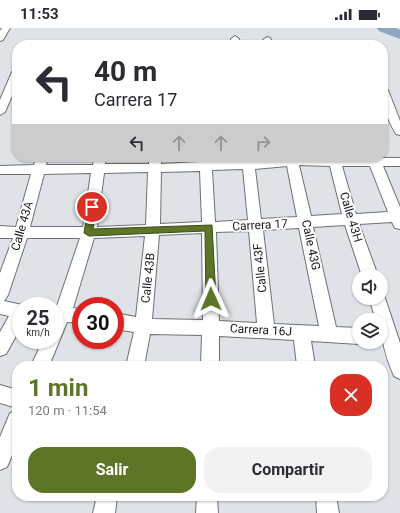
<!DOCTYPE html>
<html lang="es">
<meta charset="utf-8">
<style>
:root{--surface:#fff;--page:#f2f2f3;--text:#2b2b33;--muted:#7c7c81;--accent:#5d7526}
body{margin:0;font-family:Roboto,sans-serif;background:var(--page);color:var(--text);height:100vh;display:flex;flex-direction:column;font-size:15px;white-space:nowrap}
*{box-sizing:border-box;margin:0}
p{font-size:13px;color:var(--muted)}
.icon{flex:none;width:22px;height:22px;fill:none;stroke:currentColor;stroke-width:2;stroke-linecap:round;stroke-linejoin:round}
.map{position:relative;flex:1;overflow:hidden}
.side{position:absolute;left:12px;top:333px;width:376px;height:140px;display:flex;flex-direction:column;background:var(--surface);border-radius:16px;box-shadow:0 1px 3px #0004}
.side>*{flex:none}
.banner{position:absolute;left:12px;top:12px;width:376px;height:122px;border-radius:16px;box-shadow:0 1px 3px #0004;background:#fff;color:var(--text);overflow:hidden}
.tools{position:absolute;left:352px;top:241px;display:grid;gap:8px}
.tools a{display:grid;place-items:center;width:36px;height:36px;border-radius:50%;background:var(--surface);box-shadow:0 1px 3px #0004;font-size:20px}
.speed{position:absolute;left:12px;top:269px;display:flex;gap:8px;font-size:20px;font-weight:700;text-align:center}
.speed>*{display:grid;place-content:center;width:52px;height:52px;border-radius:50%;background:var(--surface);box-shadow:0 1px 3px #0004;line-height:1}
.speed small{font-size:10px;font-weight:400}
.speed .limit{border:6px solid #d22;background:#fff;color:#111}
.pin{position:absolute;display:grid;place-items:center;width:34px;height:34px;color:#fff;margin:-17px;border:2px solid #fff;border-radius:50%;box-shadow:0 1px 4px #0007}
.me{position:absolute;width:44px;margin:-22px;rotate:359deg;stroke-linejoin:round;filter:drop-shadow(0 0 3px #0008)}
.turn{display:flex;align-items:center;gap:14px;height:84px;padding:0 16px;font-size:18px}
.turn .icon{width:52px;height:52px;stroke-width:2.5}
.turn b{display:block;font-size:28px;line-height:34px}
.lanes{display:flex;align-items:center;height:38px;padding:0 16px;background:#0003;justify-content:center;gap:20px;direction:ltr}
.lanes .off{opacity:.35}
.round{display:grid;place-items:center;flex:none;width:42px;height:42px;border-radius:16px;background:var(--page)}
.summary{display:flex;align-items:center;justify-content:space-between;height:68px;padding:0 16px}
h1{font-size:24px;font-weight:700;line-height:30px;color:var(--accent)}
.cta{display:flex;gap:8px;margin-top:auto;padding:8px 16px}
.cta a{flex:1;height:46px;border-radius:16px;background:var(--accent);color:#fff;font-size:16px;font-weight:700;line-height:46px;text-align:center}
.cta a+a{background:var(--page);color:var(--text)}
.status{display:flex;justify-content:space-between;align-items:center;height:28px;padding:0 20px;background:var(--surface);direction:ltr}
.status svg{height:11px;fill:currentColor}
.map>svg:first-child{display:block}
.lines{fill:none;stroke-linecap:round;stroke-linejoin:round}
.river{fill:#8ca6bd;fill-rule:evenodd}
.minor-casing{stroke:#6d7175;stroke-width:2}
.minor{fill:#fff;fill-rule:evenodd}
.route{fill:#5d7526;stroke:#3c4c19}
.labels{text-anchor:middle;stroke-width:4;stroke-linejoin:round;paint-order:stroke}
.street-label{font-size:12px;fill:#191a1c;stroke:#fff}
</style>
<div class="status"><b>11:53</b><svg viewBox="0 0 49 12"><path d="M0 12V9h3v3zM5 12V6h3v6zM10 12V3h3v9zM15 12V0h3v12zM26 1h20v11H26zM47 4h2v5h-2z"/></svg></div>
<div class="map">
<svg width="400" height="485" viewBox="0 0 400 485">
<rect width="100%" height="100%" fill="#dfe3e8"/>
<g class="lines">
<polygon class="river" points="377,0 396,0 400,2 400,11 379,3"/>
<defs>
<g id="minor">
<polygon points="2,0 10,0 3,12 0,13 0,3"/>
<polygon points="235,8 239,11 241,17 231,17 231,11"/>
<polygon points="267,9 270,10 273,17 263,17 263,12"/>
<polygon points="307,13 310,14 312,17 302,17 304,14"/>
<polygon points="17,41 17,56 5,84 0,87 0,72 12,44"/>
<path d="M383 59 388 62 400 93V107L396 106C386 89 383 78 383 59Z"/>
<path d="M36 129H48L46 137H93L94 129H106L105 136H149V129H161V136L199 134V129H211V134L242 133V129H254V132L285 129 400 130V138H383L400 179V201L395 200 392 194 359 196 378 248H362L345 197 313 199 336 299 359 300V314H364L359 316 311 313 315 338H297L294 312 219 308V338H201L202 307 150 306 144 338H126L134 304 115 301V285L136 289 145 208 94 210 73 280 81 281V295L67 294 49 338H31L43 312H55L54 278H57L80 210H27L8 267 4 273 27 278H21V299L6 326 0 328V304L9 288 0 286V245L13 210H0V198L16 199 31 146H0V138L34 137ZM299 137 330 138 342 186 311 188ZM287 138 297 189 261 191 255 141ZM342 138H370L388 184 356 186ZM243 141 248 192 215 194 212 142ZM200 143 202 194 160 196 161 144ZM148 144 146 197 97 199 104 145ZM91 145 83 199H30L44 146ZM299 200 319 298 274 296 263 202ZM249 203 257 295 219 293 216 204ZM202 205 203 292 152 291 159 207Z"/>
<path d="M381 264 385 270 400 315V351L394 348C386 330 381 312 381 292H376L369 270H381Z"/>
<polygon points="0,357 17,362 17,380 0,375"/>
<polygon points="17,383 17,415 7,439 0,442 0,409 10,385"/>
<polygon points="97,468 117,468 115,485 93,485"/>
<polygon points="197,468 217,468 218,485 196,485"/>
<polygon points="316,468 336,468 339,485 317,485"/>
</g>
</defs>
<use href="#minor" class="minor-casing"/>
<use href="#minor" class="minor"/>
</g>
<polygon class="route" points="92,176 97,179 93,201 212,197 216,271 214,274 211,275 207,274 206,271 205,203 89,208 84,205 88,179"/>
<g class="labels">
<g class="street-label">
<text transform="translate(351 189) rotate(73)" y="4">Calle 43H</text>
<text transform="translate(260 197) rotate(-3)" y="4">Carrera 17</text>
<text transform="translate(22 198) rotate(-74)" y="4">Calle 43A</text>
<text transform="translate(311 217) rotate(78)" y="4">Calle 43G</text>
<text transform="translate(260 240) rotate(-96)" y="4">Calle 43F</text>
<text transform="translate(148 250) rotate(-84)" y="4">Calle 43B</text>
<text transform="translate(261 302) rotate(3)" y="4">Carrera 16J</text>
</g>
</g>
</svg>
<div class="tools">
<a><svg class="icon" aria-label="sound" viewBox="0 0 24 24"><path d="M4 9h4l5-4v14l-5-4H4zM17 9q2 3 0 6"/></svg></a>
<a><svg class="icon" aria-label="layers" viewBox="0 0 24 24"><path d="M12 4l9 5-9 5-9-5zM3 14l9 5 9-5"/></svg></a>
</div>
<div class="speed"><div>25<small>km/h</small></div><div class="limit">30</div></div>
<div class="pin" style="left:92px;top:179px;background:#d93025"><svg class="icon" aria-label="arrive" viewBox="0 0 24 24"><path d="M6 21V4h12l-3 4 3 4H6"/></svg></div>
<svg class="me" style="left:211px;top:271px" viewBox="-20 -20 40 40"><path d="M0-17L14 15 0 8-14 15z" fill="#5d7526" stroke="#fff" stroke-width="4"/></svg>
<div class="banner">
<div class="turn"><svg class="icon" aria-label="left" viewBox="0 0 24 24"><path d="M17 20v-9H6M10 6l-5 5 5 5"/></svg><div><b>40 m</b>Carrera 17</div></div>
<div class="lanes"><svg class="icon" aria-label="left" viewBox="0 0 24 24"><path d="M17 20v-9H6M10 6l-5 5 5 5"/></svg><svg class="icon off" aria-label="ahead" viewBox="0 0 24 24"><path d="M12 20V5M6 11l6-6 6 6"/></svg><svg class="icon off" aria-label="ahead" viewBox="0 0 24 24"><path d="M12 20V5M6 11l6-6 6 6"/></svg><svg class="icon off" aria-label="right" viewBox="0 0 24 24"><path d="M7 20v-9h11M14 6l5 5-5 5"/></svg></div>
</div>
<section class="side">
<div class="summary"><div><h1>1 min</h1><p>120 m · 11:54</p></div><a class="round" style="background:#d93025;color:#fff"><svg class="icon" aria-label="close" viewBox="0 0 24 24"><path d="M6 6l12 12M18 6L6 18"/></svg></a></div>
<div class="cta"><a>Salir</a><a>Compartir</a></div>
</section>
</div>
